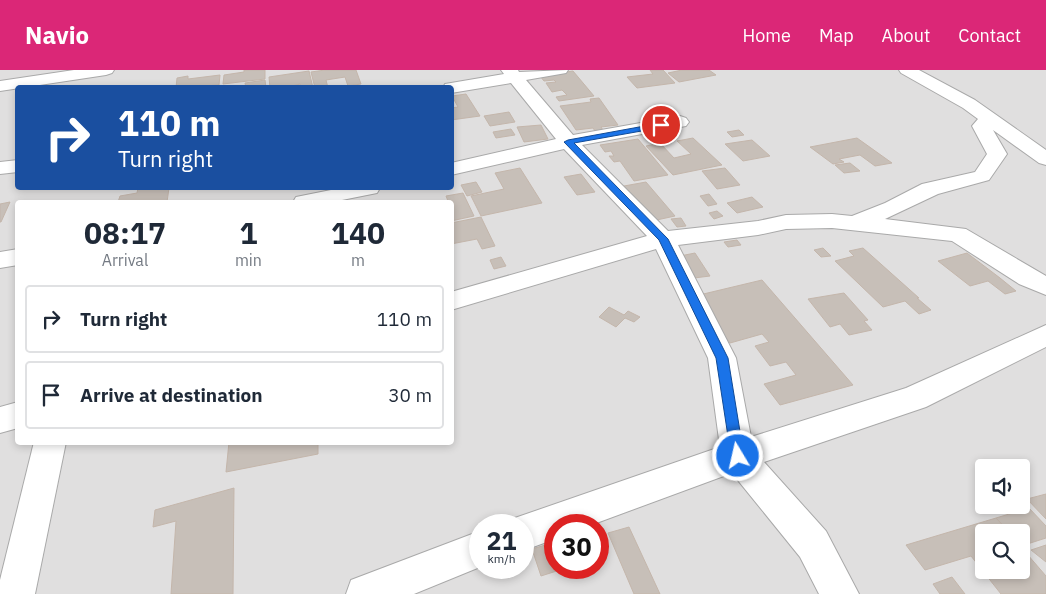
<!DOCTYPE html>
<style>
:root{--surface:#fff;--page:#f2f2f3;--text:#1f2937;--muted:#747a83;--line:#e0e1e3;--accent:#db2777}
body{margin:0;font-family:"IBM Plex Sans",sans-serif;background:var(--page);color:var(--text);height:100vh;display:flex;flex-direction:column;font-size:19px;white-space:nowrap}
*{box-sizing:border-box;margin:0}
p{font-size:16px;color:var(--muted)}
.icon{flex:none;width:28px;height:28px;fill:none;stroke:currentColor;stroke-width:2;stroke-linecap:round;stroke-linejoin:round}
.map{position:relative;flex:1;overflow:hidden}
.panel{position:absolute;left:15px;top:130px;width:439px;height:245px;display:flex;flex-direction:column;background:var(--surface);border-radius:5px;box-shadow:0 2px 8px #0003}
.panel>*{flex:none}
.hud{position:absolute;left:15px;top:15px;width:439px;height:105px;border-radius:5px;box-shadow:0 2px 8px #0003;background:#1a4fa0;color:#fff;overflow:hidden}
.tools{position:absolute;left:975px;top:389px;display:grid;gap:10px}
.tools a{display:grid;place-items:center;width:55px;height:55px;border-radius:5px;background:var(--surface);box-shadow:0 2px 8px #0003;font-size:25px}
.speed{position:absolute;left:469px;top:444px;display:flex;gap:10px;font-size:25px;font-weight:700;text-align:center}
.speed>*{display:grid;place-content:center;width:65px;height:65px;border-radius:50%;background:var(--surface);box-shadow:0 2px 8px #0003;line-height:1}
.speed small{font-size:12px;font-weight:400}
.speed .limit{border:8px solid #d22;background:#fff;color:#111}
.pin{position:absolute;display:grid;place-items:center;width:42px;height:42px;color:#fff;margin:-21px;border:2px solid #fff;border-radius:50%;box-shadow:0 1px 5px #0007}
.me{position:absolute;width:55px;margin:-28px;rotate:351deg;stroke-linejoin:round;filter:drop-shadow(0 0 4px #0008)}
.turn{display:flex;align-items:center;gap:18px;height:105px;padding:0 20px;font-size:22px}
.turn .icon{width:65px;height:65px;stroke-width:2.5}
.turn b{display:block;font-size:35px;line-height:42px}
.eta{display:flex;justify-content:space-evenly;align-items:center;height:85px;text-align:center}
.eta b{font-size:30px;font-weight:800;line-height:35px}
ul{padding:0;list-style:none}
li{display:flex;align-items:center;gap:15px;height:68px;margin:0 10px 8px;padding:0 10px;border:2px solid var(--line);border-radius:5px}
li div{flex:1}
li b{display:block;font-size:19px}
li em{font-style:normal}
header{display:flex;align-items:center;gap:30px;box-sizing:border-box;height:70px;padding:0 25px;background:var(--accent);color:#fff}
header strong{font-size:24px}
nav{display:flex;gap:28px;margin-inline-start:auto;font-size:18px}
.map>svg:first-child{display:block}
.residential{fill:#e0dfdf;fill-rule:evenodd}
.building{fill:#c7bfb8;stroke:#c4b6ab}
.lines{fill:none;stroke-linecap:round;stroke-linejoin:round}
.street-casing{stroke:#a9a9a9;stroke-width:2}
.street{fill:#fff;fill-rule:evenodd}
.route{fill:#1a73e8;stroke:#114b97}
</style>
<header>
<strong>Navio</strong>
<nav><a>Home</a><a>Map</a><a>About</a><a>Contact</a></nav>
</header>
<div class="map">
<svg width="1046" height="524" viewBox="0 0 1046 524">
<rect width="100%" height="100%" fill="#f2efe9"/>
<path class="residential" d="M0 0H1046V524H0ZM18 18H451V118H18ZM18 132H451V372H18ZM984 398H1021V435H984ZM480 455H522V498H480ZM555 455H598V498H555ZM984 462H1021V500H984Z"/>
<g class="building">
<polygon points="244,0 265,0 265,9 223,14 224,5 244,2"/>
<polygon points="325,0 356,0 361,14 348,16 345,7 326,10 328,18 315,18 311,2"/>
<polygon points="650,0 663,0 675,13 637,18 627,7 653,4"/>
<polygon points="682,0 709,0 716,5 679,12 668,3"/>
<polygon points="309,1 313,18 300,18 300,14 285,18 270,18 269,7"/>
<polygon points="573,1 594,26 559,31 556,27 567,25 562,20 552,22 546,13 556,12 554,10 544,11 540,6"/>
<polygon points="220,5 219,15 176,18 177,8 188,6 188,9"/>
<polygon points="265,10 266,18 246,18 245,13"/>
<polygon points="466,24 480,46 451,50 451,38 458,37 452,26"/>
<polygon points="599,28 618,55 601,57 603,60 595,61 593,58 576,60 560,36 591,32 590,29"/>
<polygon points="509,42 515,52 490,56 484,46"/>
<polygon points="541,55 548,69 524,72 517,57"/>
<polygon points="511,59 515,65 496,68 493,62"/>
<polygon points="739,60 744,65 732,67 727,62"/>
<polygon points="693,68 722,95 673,105 646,76 660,73 674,88 691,84 677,71"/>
<polygon points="857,68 892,93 875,96 860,85 839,89 844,92 833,94 810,77"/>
<polygon points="638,69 668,105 634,111 620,91 614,92 609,86 614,86 611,81 605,82 600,75"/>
<polygon points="752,70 770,86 743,91 725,74"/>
<polygon points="850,93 860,101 844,103 835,95"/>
<polygon points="520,98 542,133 481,146 471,126 504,119 495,103"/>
<polygon points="725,98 740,115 717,119 702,101"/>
<polygon points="581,104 595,122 577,125 564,107"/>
<polygon points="476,112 482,122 467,126 461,115"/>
<polygon points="646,112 675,146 652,151 624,116"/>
<polygon points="138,118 169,118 167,132 118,132 120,126 137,123"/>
<polygon points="463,123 474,146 451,151 451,132 442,132 448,131 446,126"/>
<polygon points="709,124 717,134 708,136 700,126"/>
<polygon points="752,127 763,137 737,143 727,133"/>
<polygon points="10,132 1,152 0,152 0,134"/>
<polygon points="717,141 723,146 714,149 709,143"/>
<polygon points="481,147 495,176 482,179 477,169 451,174 451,153"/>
<polygon points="681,148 686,156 677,157 671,149"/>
<polygon points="737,170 741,175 728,177 724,172"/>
<polygon points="823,178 831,186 821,187 814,180"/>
<polygon points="863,178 919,228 917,228 931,240 919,244 905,231 883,237 835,191 854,186 849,181"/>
<polygon points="695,183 710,206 694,208 680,186"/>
<polygon points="967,183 1000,208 1016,221 1005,224 988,211 970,216 938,191"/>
<polygon points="501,187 506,196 494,199 490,190"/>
<polygon points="762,210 853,315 780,335 764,314 796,305 786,292 770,296 755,276 769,272 762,264 730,273 695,226"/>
<polygon points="844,223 868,250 864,251 872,260 849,265 840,254 830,257 808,229"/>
<polygon points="609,237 624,245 628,241 640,247 634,252 625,248 616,257 599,247"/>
<polygon points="229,372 318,372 318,384 226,402"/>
<polygon points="234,418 233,524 171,524 176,451 153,457 155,440"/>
<polygon points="1046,424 1046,449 1027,429"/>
<polygon points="1029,438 1046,456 1046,468 1021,476 1021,462 1009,462 996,448"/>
<polygon points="996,448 1009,462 984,462 984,500 1021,500 1021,477 1046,506 1046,524 1001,524 971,486 925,500 906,475"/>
<polygon points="629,457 660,524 634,524 608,463"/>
<polygon points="555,472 555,498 566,498 541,506 532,479"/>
<polygon points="1046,475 1046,492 1031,480"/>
<polygon points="952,507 965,524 940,524 933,514"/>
</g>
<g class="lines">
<defs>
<g id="street">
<polygon points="74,0 114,0 112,3 106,5 0,21 0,11"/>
<polygon points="501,0 518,0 519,2 568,0 566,3 526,10 573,65 680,46 686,48 689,52 686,56 582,75 668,161 758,151 786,145 832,144 852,146 885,133 922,114 975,102 987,84 972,56 978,49 963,38 901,3 899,0 919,0 975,30 1046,80 1046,95 1039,93 993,60 1007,84 989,110 938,124 885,149 966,159 1046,206 1046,225 1019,214 952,171 832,158 786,159 758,165 678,175 736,288 751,367 906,318 1046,255 1046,277 926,337 764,392 826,461 859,524 819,524 800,487 732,403 591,455 555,455 555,469 522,481 522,455 507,455 509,450 720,377 708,288 656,179 451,240 451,222 647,166 564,79 451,105 451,93 556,69 511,13 451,23 451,18 443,18 445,14 451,13 504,4"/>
<polygon points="18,90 18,102 0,104 0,92"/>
<polygon points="341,118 380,118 377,123 332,132 293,132 296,127"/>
<polygon points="18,179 18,195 0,198 0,182"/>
<polygon points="18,332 18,358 0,363 0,337"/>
<polygon points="34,372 66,372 35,524 0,524 0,510"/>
<polygon points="480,461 480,497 414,524 346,524 351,510"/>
</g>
</defs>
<use href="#street" class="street-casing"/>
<use href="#street" class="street"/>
</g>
<polygon class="route" points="661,53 665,55 664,57 574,73 668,169 728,288 744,386 742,390 738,392 733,390 731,386 716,288 659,170 564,72 568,70"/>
</svg>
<div class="tools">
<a><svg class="icon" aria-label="sound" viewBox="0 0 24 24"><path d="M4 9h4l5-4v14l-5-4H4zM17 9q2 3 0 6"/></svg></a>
<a><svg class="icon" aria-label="search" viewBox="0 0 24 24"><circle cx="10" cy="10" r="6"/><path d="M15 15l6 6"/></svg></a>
</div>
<div class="speed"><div>21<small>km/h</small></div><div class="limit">30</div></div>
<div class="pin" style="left:661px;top:55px;background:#d93025"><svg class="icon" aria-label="arrive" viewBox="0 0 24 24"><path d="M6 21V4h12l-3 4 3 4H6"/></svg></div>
<svg class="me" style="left:738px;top:386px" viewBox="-20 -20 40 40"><circle r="17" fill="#1a73e8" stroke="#fff" stroke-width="3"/><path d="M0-11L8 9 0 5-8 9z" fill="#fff"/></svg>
<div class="hud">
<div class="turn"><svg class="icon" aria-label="right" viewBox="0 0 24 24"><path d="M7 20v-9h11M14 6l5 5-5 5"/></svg><div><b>110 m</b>Turn right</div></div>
</div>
<section class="panel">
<div class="eta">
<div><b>08:17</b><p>Arrival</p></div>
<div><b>1</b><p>min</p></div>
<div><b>140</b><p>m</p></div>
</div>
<ul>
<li><svg class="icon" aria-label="right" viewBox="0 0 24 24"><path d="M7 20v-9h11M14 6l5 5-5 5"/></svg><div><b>Turn right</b></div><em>110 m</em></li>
<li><svg class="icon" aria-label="arrive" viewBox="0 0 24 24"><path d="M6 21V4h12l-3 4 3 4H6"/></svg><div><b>Arrive at destination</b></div><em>30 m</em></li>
</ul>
</section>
</div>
